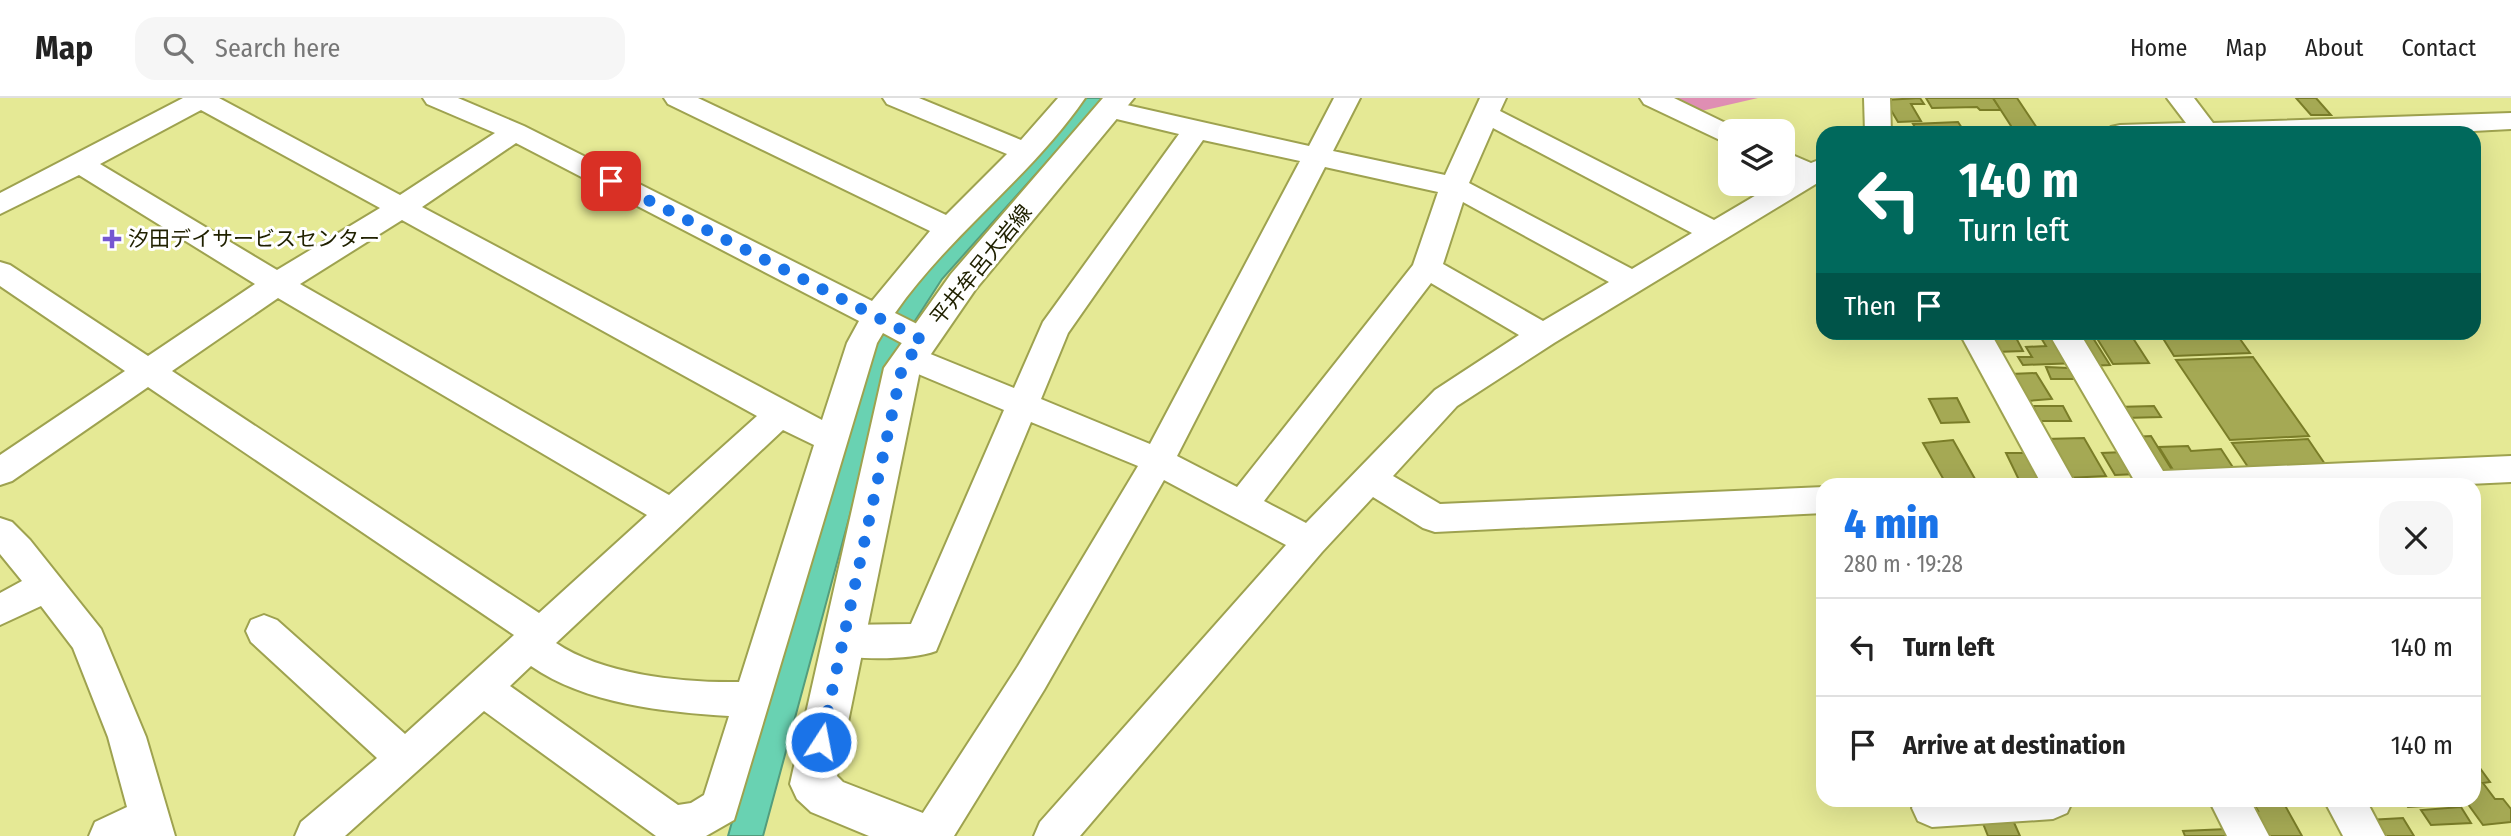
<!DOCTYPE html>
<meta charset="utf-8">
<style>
:root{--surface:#fff;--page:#f6f6f6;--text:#222;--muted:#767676;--line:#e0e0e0;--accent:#1a73e8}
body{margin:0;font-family:"Fira Sans Condensed","Noto Sans JP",sans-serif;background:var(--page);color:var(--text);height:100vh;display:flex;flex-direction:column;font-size:26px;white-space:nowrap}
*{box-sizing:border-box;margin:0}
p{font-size:23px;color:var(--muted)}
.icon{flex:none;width:38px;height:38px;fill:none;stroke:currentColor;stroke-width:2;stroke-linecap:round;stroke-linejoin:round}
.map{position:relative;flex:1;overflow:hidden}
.side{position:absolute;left:1816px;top:380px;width:665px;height:329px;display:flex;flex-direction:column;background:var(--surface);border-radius:21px;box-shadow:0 7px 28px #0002}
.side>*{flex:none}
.banner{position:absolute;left:1816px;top:28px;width:665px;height:214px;border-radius:21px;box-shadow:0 7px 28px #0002;background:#00695c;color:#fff;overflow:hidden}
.tools{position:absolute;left:1718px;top:21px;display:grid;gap:14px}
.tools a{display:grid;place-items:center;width:77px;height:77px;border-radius:14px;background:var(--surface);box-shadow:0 7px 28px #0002;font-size:35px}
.pin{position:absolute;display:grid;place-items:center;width:60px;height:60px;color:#fff;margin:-30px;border-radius:14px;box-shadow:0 4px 10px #0006}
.me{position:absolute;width:77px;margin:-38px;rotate:11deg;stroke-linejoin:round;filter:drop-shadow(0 0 5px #0008)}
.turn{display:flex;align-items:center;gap:24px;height:147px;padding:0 28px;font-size:32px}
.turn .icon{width:91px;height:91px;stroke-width:2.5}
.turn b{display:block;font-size:49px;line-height:60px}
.then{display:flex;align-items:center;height:66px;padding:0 28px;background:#0003;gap:14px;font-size:26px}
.round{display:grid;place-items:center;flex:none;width:74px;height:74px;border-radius:21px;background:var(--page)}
.head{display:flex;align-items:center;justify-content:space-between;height:119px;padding:0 28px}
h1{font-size:42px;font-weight:800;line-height:52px;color:var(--accent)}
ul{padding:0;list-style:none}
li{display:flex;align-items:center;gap:21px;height:98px;padding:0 28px;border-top:2px solid var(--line)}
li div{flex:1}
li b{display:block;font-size:26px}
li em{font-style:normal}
header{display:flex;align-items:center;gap:42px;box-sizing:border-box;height:98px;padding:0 35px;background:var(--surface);border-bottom:2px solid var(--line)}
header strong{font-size:33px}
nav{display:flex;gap:38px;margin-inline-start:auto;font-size:24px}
.search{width:490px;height:63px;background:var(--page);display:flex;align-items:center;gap:18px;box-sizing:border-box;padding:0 24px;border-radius:21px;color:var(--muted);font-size:26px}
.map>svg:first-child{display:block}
.forest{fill:#df8eb3}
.water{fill:#69d2b2;stroke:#539d7d;stroke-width:2}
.building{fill:#a5a954;stroke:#7a7d28;stroke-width:2}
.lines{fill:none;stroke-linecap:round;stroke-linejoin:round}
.minor-casing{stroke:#9ea24f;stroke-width:4}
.major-casing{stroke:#9ea24f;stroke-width:4}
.minor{fill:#fff;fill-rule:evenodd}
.major{fill:#fff;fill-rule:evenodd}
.route{stroke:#1a73e8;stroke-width:12;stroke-dasharray:0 21.6}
.poi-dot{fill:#7556d0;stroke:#fff;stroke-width:2.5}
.labels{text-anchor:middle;stroke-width:6;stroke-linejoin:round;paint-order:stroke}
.poi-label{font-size:21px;fill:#202100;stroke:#fff;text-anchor:start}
.street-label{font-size:21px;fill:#202100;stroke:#fff}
</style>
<header>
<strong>Map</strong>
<div class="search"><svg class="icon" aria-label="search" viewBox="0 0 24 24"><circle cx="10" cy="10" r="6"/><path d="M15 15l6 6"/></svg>Search here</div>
<nav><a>Home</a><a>Map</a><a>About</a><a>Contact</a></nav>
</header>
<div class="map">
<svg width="2511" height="738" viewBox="0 0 2511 738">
<rect width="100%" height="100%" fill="#e5e995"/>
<polygon class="forest" points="1649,0 1758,0 1675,19"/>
<polygon class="water" points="1081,0 1104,0 942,181 900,246 890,269 763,738 728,738 858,280 892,213"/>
<g class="building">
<polygon points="1920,0 1924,6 1911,6 1921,23 1898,24 1885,2"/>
<polygon points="1926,0 1993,0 2001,12 1980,12 1977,9 1932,10"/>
<polygon points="1993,0 2017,0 2037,30 2013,31"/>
<polygon points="2296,0 2316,0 2331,17 2311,17"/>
<polygon points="1958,24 1964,33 1918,34 1913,26"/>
<polygon points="1986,234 2013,234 2023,253 1996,254"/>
<polygon points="2059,234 2077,265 2023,267 2018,259 2032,259 2026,249 2046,248 2038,235"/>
<polygon points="2093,234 2129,234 2149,265 2113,266"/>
<polygon points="2159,234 2235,234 2250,255 2174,258"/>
<polygon points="2093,240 2110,267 2088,268 2072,241"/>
<polygon points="2253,259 2309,338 2230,342 2176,262"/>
<polygon points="2046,269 2069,270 2075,281 2051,281"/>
<polygon points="2036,275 2052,301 2027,303 2011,276"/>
<polygon points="1957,300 1969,324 1941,325 1929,301"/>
<polygon points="2033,308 2063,308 2071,323 2040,323"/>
<polygon points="2154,308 2161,319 2124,320 2117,309"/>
<polygon points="2151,338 2177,380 2158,381 2133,339"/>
<polygon points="2084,340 2106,378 2067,380 2046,341"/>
<polygon points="2308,341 2327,369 2250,372 2232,345"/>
<polygon points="1953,342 1975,381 1945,384 1923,345"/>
<polygon points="2188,348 2191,353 2221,351 2238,377 2178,380 2159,349"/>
<polygon points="2124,354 2138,376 2115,377 2102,355"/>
<polygon points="2006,355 2037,355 2051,384 2020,384"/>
<polygon points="2477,666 2490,684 2483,685 2495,701 2503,701 2511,711 2511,724 2483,727 2465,702 2474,702 2474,667"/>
<polygon points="2282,702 2302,738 2260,738 2247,714 2258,713 2252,703"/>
<polygon points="2357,702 2399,702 2402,706 2362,708"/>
<polygon points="2403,702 2456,702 2459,706 2408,709"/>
<polygon points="2461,709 2471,725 2431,727 2421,712"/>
<polygon points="2008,711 2020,738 1988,738 1978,713"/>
<polygon points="2403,720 2414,738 2379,738 2369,722"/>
<polygon points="2227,731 2231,738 2185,738 2183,733"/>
</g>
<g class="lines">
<defs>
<g id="minor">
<path d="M183 0H219L400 97 495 35 427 6 423 0H458L524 28 872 203 930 133 668 6 664 0H698L946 117 1007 56 887 6 883 0H919L1021 42 1058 0H1085C1031 79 950 136 895 215L933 234 937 242 933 250 923 253 1014 290 1043 224 1179 36 1100 17 1096 11 1100 5 1109 3 1309 48 1334 0H1360L1333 53 1445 77 1480 0H1506L1500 13 1714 122 1775 86H1783V81L1791 77 1783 73V53L1811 65 1824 60V81L1554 245 1457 308 1393 378 1440 406 1824 389V415L1435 434 1423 430 1373 399 1322 454 1080 738H1034L1040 724 1286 447 1164 382 1044 592 954 738H911L917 724 1018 568 1138 368 1031 324 936 553C911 562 853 563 829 554L824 543 829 532 842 527 911 526 1004 312 899 268 894 260 899 252 909 249 883 235 877 245 734 722 706 738H656L484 613 345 738H295L301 724 377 660 251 544 246 533 251 522 264 517 277 522 405 636 514 537 148 289 12 383 0 387V357L125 273 0 188V164L10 167 148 258 255 186 79 77 0 116V95ZM201 12 380 110 277 172 100 66ZM1493 30 1692 135 1632 171 1469 85ZM1203 42 1300 63 1150 346 1041 301 1068 235ZM516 45 859 223 847 245 822 322 422 109ZM1325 69 1438 94 1413 167 1237 389 1177 358ZM1463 104 1609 184 1543 223 1443 166ZM402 122 757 318 669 397 300 186ZM1431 185 1519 237 1435 292 1306 425 1264 403ZM278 200 647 417 539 515 172 273ZM783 332 814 347 739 584C684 585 603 577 556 545ZM531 568C586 606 664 614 729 618L704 697 691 705 678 707 510 588Z"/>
<polygon points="1640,0 1674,0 1742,33 1731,33 1731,45 1722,43 1644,6"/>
<polygon points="1864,0 1890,0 1891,35 1865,35"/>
<polygon points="2167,0 2194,0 2213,25 2511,15 2511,31 2435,35 2107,35 2111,29 2120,27 2186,25"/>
<polygon points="1959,234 1990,234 2076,387 2042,387"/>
<polygon points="2048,234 2079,234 2163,373 2511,358 2511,384 2448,387 2131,387 2134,382"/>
<polygon points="0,420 12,424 30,442 101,531 146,639 175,738 89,738 95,724 127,709 108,639 73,550 41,508 0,527 0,495 22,483 0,456"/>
<polygon points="1916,702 2073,702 2067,715 2053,721 1932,729 1918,723 1912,710"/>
<polygon points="2209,702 2250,702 2269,738 2227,738"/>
<polygon points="2324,702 2366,702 2385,738 2343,738"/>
</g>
<polygon id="major" points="1103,0 1134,0 975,192 920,272 837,678 843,684 941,722 947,738 869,738 811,714 797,701 790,686 884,270 951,176"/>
</defs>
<use href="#minor" class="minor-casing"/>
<use href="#major" class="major-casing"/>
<use href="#minor" class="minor"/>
<use href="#major" class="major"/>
</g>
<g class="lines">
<polyline class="route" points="611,83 922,242 902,270 821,644"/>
</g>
<path class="poi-dot" d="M108.5 130.5h7v7h7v7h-7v7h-7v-7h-7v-7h7z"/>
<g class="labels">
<g class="poi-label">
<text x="128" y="148">汐田デイサービスセンター</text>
</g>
<g class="street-label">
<text transform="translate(981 167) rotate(-51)" y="7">平井牟呂大岩線</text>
</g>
</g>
</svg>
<div class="tools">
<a><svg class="icon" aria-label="layers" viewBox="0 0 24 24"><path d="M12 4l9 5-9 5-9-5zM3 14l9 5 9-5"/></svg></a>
</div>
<div class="pin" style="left:611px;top:83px;background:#d93025"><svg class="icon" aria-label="arrive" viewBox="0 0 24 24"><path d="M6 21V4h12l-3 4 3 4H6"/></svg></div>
<svg class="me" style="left:821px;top:644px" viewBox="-20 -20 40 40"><circle r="17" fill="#1a73e8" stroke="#fff" stroke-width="3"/><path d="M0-11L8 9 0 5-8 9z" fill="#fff"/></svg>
<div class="banner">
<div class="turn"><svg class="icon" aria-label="left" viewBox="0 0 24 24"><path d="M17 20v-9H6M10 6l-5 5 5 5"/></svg><div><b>140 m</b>Turn left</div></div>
<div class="then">Then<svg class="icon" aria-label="arrive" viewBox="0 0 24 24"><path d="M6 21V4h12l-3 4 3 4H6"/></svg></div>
</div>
<section class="side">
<div class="head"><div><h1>4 min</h1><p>280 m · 19:28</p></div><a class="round"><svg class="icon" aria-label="close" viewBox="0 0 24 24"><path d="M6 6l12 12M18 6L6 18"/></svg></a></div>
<ul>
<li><svg class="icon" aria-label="left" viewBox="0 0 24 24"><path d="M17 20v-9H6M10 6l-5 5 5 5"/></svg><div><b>Turn left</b></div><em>140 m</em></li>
<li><svg class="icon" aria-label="arrive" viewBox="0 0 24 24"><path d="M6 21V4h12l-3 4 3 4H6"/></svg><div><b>Arrive at destination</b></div><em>140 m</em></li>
</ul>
</section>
</div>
